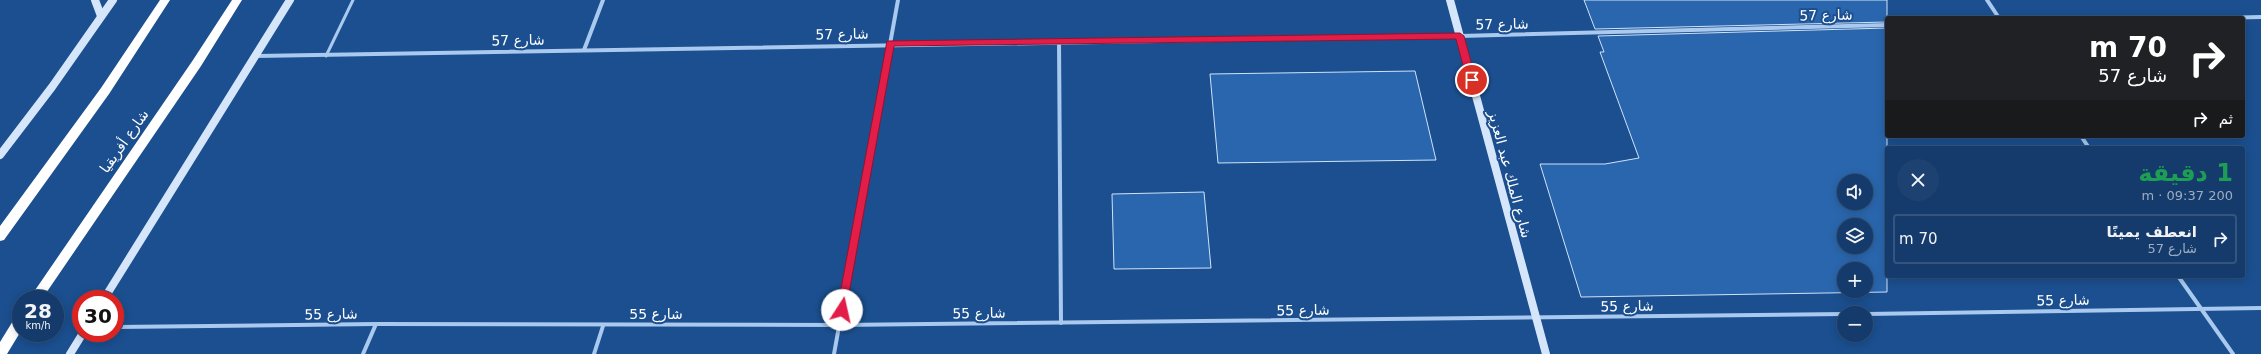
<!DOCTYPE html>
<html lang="ar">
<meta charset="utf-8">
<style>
:root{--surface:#143b6b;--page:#1d4271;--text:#f1f3f6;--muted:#9dadc1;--line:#33557e}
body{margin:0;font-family:"DejaVu Sans",Vazirmatn,sans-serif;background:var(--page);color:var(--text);direction:rtl;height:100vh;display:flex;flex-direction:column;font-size:15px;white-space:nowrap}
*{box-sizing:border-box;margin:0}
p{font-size:13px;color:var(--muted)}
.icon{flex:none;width:22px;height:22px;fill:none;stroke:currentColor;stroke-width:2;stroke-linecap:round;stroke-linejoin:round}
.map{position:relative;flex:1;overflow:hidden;direction:ltr}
.panel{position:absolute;left:1885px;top:146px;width:360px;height:132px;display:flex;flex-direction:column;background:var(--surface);border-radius:4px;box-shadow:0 2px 10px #0003,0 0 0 1px var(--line);direction:rtl}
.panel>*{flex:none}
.guide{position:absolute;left:1885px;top:16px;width:360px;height:122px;border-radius:4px;box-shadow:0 2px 10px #0003,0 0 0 1px var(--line);direction:rtl;background:#202124;color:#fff;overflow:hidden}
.tools{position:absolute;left:1837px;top:174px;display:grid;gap:8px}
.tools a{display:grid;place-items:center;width:36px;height:36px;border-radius:50%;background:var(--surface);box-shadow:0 2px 10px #0003,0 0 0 1px var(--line);font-size:20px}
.speed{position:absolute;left:12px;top:290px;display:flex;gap:8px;font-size:20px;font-weight:700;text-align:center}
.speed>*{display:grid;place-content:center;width:52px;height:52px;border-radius:50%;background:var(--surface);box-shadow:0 2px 10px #0003,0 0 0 1px var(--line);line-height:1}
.speed small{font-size:10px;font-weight:400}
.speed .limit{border:6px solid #d22;background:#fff;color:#111}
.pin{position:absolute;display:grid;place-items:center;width:34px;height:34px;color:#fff;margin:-17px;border:2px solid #fff;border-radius:50%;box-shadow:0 1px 4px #0007}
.me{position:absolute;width:44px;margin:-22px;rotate:10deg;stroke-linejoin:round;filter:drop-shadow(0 0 3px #0008)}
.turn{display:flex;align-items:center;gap:14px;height:84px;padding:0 12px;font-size:18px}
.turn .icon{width:52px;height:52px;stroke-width:2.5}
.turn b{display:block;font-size:28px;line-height:34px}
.then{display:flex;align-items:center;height:38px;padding:0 12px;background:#0003;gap:8px;font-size:15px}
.round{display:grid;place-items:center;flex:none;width:42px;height:42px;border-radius:21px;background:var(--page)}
.headline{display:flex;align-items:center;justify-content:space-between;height:68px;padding:0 12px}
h1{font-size:24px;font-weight:600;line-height:30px;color:#1e9e55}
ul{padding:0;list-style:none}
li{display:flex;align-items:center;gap:12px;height:50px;margin:0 8px 6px;padding:0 4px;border:2px solid var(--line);border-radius:4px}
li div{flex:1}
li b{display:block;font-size:15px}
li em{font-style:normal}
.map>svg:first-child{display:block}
.building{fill:#2a66ad;stroke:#cfe3fa;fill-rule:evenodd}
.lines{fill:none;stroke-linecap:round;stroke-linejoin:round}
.lane{stroke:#a9c9ee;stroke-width:3}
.street{stroke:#a9c9ee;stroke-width:4}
.secondary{stroke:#d6e6fa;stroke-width:8}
.highway{fill:#fff;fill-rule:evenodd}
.route{fill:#e11d48;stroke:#92132f}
.labels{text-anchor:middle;stroke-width:4;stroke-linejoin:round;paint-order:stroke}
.street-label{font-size:14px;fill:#fff;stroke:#1b4f8f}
</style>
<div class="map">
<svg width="2261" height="354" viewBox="0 0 2261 354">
<rect width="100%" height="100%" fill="#1b4f8f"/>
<g class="building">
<polygon points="1584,0 1887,0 1887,22 1595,29"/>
<path d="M1887 28V292L1581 297 1540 164H1605L1639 158 1600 52H1604L1598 36ZM1844 181H1866V203H1844ZM1844 225H1866V247H1844ZM1844 269H1866V291H1844Z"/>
<polygon points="1415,71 1436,160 1218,163 1210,74"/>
<polygon points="1204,192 1211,268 1114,269 1112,194"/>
</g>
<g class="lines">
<polyline class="lane" points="326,56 353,0"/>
<g class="street">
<polyline points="1987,0 1999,18"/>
<polyline points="2216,18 2261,17"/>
<polyline points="1059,41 1061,323"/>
<polyline points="584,50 603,0"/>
<polyline points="256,56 1460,36 1887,25"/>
<polyline points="2081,136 2089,148"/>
<polyline points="2178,276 2233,354"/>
<polyline points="1866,314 2261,308"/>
<polyline points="115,327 376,324 839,325 1844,314"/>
<polyline points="363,354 376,324"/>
<polyline points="594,354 603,326"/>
<polyline points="834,354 898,0"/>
</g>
<g class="secondary">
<polyline points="95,0 101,16"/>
<polyline points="1450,0 1546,354"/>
<polyline points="0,155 52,87 113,0"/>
<polyline points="104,299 290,0"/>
<polyline points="70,354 83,333"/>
</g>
<g class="highway">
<polygon points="160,0 170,0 109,94 4,240 0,241 0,226 101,88"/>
<polygon points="232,0 242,0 201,66 42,299 29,299 193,60"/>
<polygon points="21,314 21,331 7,354 0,354 0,342 16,316"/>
</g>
</g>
<polygon class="route" points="1460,33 1464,36 1476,80 1472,83 1467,80 1456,39 894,46 846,310 842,314 837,310 887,41"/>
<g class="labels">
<g class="street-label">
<text transform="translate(1826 15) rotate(-1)" y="5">شارع 57</text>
<text transform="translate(1502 24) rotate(-1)" y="5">شارع 57</text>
<text transform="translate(842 34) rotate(-1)" y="5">شارع 57</text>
<text transform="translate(518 40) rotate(-1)" y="5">شارع 57</text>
<text transform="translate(124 141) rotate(-55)" y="5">شارع أفريقيا</text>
<text transform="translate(1510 174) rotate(75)" y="5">شارع الملك عبد العزيز</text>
<text transform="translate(2063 300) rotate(-1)" y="5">شارع 55</text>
<text transform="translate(1627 306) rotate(-1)" y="5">شارع 55</text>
<text transform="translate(1303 310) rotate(-1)" y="5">شارع 55</text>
<text transform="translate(979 313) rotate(-1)" y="5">شارع 55</text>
<text transform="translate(331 314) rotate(-1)" y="5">شارع 55</text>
<text x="656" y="319">شارع 55</text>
</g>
</g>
</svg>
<div class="tools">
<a><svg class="icon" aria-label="sound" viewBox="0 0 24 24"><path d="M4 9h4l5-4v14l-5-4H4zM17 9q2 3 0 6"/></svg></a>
<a><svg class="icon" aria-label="layers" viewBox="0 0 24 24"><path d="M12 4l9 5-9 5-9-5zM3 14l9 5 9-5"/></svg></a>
<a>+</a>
<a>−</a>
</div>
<div class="speed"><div>28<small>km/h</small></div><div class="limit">30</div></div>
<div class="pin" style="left:1472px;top:80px;background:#d93025"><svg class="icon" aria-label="arrive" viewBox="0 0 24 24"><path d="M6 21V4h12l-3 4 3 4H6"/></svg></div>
<svg class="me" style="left:842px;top:310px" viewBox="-20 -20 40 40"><circle r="19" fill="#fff"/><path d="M0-13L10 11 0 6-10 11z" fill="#e11d48"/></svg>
<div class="guide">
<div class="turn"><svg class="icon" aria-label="right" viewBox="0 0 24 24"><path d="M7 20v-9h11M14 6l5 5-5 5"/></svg><div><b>70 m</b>شارع 57</div></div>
<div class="then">ثم<svg class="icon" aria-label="right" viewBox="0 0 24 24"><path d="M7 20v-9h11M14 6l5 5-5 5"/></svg></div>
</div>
<section class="panel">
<div class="headline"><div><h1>1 دقيقة</h1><p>200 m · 09:37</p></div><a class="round"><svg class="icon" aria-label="close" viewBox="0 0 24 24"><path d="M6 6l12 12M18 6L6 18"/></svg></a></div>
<ul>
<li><svg class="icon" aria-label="right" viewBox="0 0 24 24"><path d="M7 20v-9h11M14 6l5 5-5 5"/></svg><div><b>انعطف يمينًا</b><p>شارع 57</p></div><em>70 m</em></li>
</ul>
</section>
</div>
